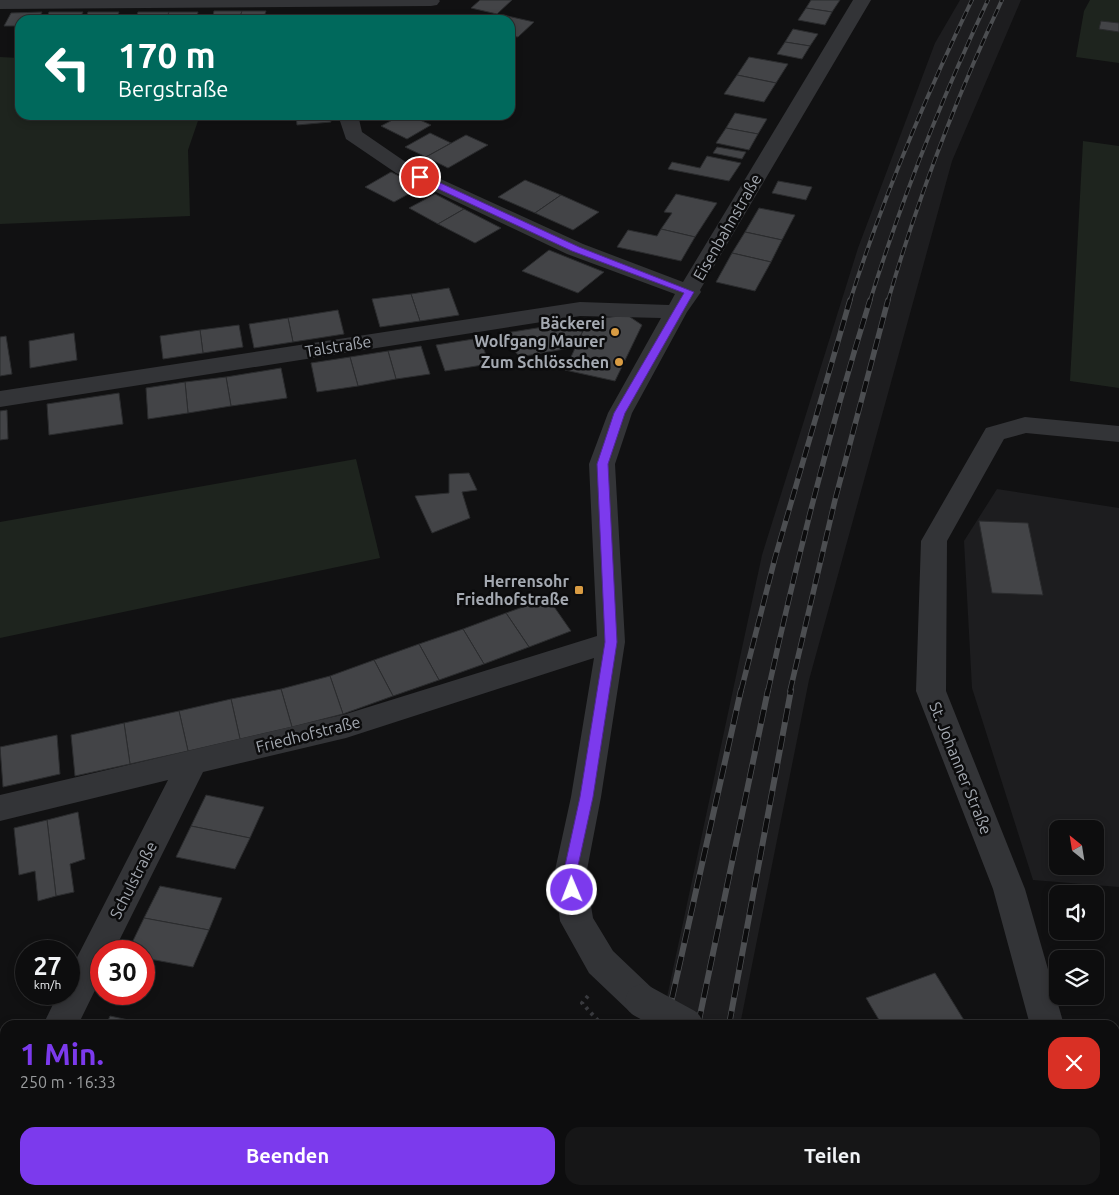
<!DOCTYPE html>
<html lang="de">
<meta charset="utf-8">
<style>
:root{--surface:#0d0d0e;--page:#161617;--text:#f1f3f6;--muted:#9a9c9e;--line:#2d2d2e;--accent:#7c3aed}
body{margin:0;font-family:Ubuntu,sans-serif;background:var(--page);color:var(--text);height:100vh;display:flex;flex-direction:column;font-size:19px;white-space:nowrap}
*{box-sizing:border-box;margin:0}
p{font-size:16px;color:var(--muted)}
.icon{flex:none;width:28px;height:28px;fill:none;stroke:currentColor;stroke-width:2;stroke-linecap:round;stroke-linejoin:round}
.map{position:relative;flex:1;overflow:hidden}
.panel{position:absolute;left:0px;top:1020px;width:1120px;height:175px;display:flex;flex-direction:column;background:var(--surface);border-radius:15px 15px 0 0;box-shadow:0 2px 8px #0003,0 0 0 1px var(--line)}
.panel>*{flex:none}
.banner{position:absolute;left:15px;top:15px;width:500px;height:105px;border-radius:15px;box-shadow:0 2px 8px #0003,0 0 0 1px var(--line);background:#00695c;color:#fff;overflow:hidden}
.needle{width:32px;rotate:330deg}
.tools{position:absolute;left:1049px;top:820px;display:grid;gap:10px}
.tools a{display:grid;place-items:center;width:55px;height:55px;border-radius:10px;background:var(--surface);box-shadow:0 2px 8px #0003,0 0 0 1px var(--line);font-size:25px}
.speed{position:absolute;left:15px;top:940px;display:flex;gap:10px;font-size:25px;font-weight:700;text-align:center}
.speed>*{display:grid;place-content:center;width:65px;height:65px;border-radius:50%;background:var(--surface);box-shadow:0 2px 8px #0003,0 0 0 1px var(--line);line-height:1}
.speed small{font-size:12px;font-weight:400}
.speed .limit{border:8px solid #d22;background:#fff;color:#111}
.pin{position:absolute;display:grid;place-items:center;width:42px;height:42px;color:#fff;margin:-21px;border:2px solid #fff;border-radius:50%;box-shadow:0 1px 5px #0007}
.me{position:absolute;width:55px;margin:-28px;rotate:359deg;stroke-linejoin:round;filter:drop-shadow(0 0 4px #0008)}
.turn{display:flex;align-items:center;gap:18px;height:105px;padding:0 20px;font-size:22px}
.turn .icon{width:65px;height:65px;stroke-width:2.5}
.turn b{display:block;font-size:35px;line-height:42px}
.round{display:grid;place-items:center;flex:none;width:52px;height:52px;border-radius:15px;background:var(--page)}
.headline{display:flex;align-items:center;justify-content:space-between;height:85px;padding:0 20px}
h1{font-size:30px;font-weight:700;line-height:38px;color:var(--accent)}
.action{display:flex;gap:10px;margin-top:auto;padding:10px 20px}
.action a{flex:1;height:58px;border-radius:15px;background:var(--accent);color:#fff;font-size:20px;font-weight:700;line-height:58px;text-align:center}
.action a+a{background:var(--page);color:var(--text)}
.map>svg:first-child{display:block}
.built{fill:#1d1d1f;fill-rule:evenodd}
.green{fill:#1e241e}
.building{fill:#434447;stroke:#2b2c2e}
.lines{fill:none;stroke-linecap:round;stroke-linejoin:round}
.path{stroke:#393a3e;stroke-width:4;stroke-dasharray:3 4.5;stroke-linecap:butt}
.minor{fill:#333437;fill-rule:evenodd}
.rail-far2-casing{stroke:#4c4e51;stroke-width:4}
.rail-far1-casing{stroke:#4c4e51;stroke-width:5.5}
.rail-casing{stroke:#4c4e51;stroke-width:6}
.rail-far2{stroke:#0c0c0d;stroke-width:2.5;stroke-dasharray:8;stroke-linecap:butt}
.rail-far1{stroke:#0c0c0d;stroke-width:4;stroke-dasharray:11;stroke-linecap:butt}
.rail{stroke:#0c0c0d;stroke-width:4.5;stroke-dasharray:14;stroke-linecap:butt}
.minor-bridge{stroke:#333437;stroke-width:33}
.route{fill:#7c3aed;stroke:#51269a}
.poi-dot{fill:#d99c43;stroke:#0c0c0d;stroke-width:2}
.labels{text-anchor:middle;stroke-width:5;stroke-linejoin:round;paint-order:stroke}
.street-label{font-size:16px;fill:#a4a9b1;stroke:#0c0c0d}
.poi-label{font-size:16px;font-weight:bold;fill:#a4a9b1;stroke:#0c0c0d;text-anchor:end}
</style>
<div class="map">
<svg width="1119" height="1195" viewBox="0 0 1119 1195">
<rect width="100%" height="100%" fill="#111112"/>
<g class="built">
<polygon points="960,0 1021,0 952,161 809,680 740,1025 661,1025 762,555 858,248 935,43"/>
<path d="M997 489 1119 508V887L1033 880 972 688 964 541ZM1058 829H1095V866H1058Z"/>
<polygon points="622,1190 713,1190 712,1195 621,1195"/>
</g>
<g class="green">
<polygon points="1090,0 1119,0 1119,63 1076,57 1084,11"/>
<polygon points="0,57 20,58 20,115 200,115 188,150 190,216 0,224"/>
<polygon points="1083,141 1119,146 1119,388 1070,381"/>
<polygon points="356,459 380,558 0,638 0,522"/>
</g>
<g class="building">
<polygon points="480,0 512,0 497,14 471,8"/>
<polygon points="811,0 840,0 832,12 806,8"/>
<polygon points="806,8 832,12 825,25 798,20"/>
<polygon points="214,11 242,11 239,20 212,20"/>
<polygon points="242,11 266,11 263,20 239,20"/>
<polygon points="42,12 38,20 20,20 20,26 4,26 11,13"/>
<polygon points="49,12 83,12 79,20 46,20"/>
<polygon points="88,12 119,12 116,20 85,20"/>
<polygon points="138,12 169,12 166,20 135,20"/>
<polygon points="169,12 198,12 196,20 166,20"/>
<polygon points="503,15 534,22 518,37 510,36 510,20 498,20"/>
<polygon points="1101,21 1119,23 1119,32 1099,29"/>
<polygon points="793,29 818,34 810,46 785,42"/>
<polygon points="785,42 810,46 802,59 777,54"/>
<polygon points="749,57 788,64 776,83 737,75"/>
<polygon points="737,75 776,83 764,102 724,94"/>
<polygon points="735,113 767,119 758,134 726,128"/>
<polygon points="296,115 329,115 331,122 297,125"/>
<polygon points="402,115 409,115 431,125 407,139 381,126"/>
<polygon points="726,128 758,134 749,150 716,143"/>
<polygon points="430,133 451,143 426,157 405,147"/>
<polygon points="466,135 488,145 448,168 426,157"/>
<polygon points="717,147 746,152 742,159 713,153"/>
<polygon points="707,156 741,163 729,181 668,169 672,162 700,168"/>
<polygon points="391,172 421,187 394,202 365,187"/>
<polygon points="525,180 561,195 535,213 498,197"/>
<polygon points="778,181 812,187 806,200 772,193"/>
<polygon points="435,194 464,209 438,224 409,208"/>
<polygon points="676,194 717,203 695,237 661,229 672,213 664,212"/>
<polygon points="561,195 599,212 573,230 535,213"/>
<polygon points="759,208 795,215 782,240 745,232"/>
<polygon points="464,209 501,228 475,243 438,224"/>
<polygon points="661,229 695,237 681,261 617,247 628,230 657,236"/>
<polygon points="745,232 782,240 771,262 732,253"/>
<polygon points="549,250 604,272 578,293 522,271"/>
<polygon points="732,253 771,262 755,291 716,282"/>
<polygon points="449,288 459,315 420,321 411,294"/>
<polygon points="411,294 420,321 380,327 372,299"/>
<polygon points="338,310 344,334 293,342 288,318"/>
<polygon points="627,315 642,325 615,381 565,370 588,320"/>
<polygon points="288,318 293,342 254,348 249,324"/>
<polygon points="588,320 575,347 520,357 499,334"/>
<polygon points="239,325 243,347 203,353 200,330"/>
<polygon points="200,330 203,353 163,359 160,336"/>
<polygon points="74,333 77,360 30,368 29,341"/>
<polygon points="6,336 12,374 0,376 0,337"/>
<polygon points="480,338 489,364 445,371 436,345"/>
<polygon points="421,346 430,374 396,379 388,351"/>
<polygon points="388,351 396,379 358,386 350,357"/>
<polygon points="350,357 358,386 317,392 311,363"/>
<polygon points="281,368 287,398 231,406 226,377"/>
<polygon points="226,377 231,406 188,413 185,382"/>
<polygon points="185,382 188,413 148,419 146,388"/>
<polygon points="119,393 123,424 49,435 47,404"/>
<polygon points="7,410 8,439 0,440 0,411"/>
<polygon points="469,473 477,490 462,492 470,518 432,533 415,496 449,493 449,474"/>
<polygon points="979,521 1028,523 1043,595 992,593"/>
<polygon points="548,598 571,631 529,647 506,613"/>
<polygon points="506,613 529,647 484,664 463,629"/>
<polygon points="463,629 484,664 439,680 419,644"/>
<polygon points="419,644 439,680 393,696 374,660"/>
<polygon points="374,660 393,696 343,714 330,676"/>
<polygon points="330,676 343,714 292,727 281,689"/>
<polygon points="281,689 292,727 240,739 231,699"/>
<polygon points="231,699 240,739 188,751 179,711"/>
<polygon points="179,711 188,751 130,764 124,723"/>
<polygon points="124,723 130,764 75,776 71,735"/>
<polygon points="57,735 60,774 3,787 0,747"/>
<polygon points="206,795 264,807 250,838 191,826"/>
<polygon points="78,812 85,859 70,864 74,892 56,896 47,820"/>
<polygon points="47,820 56,896 38,901 35,871 19,875 14,828"/>
<polygon points="191,826 250,838 235,869 176,857"/>
<polygon points="160,886 222,898 209,930 144,918"/>
<polygon points="144,918 209,930 193,967 144,958 144,951 128,951"/>
<polygon points="935,973 967,1025 882,1025 866,998"/>
<polygon points="110,1016 152,1025 106,1025"/>
<polygon points="22,1190 79,1190 76,1195 44,1195"/>
</g>
<g class="lines">
<g class="path">
<polyline points="588,996 582,1003 602,1025"/>
<polyline points="1115,1118 1119,1118"/>
</g>
<g class="minor">
<polygon points="0,0 439,0 440,1 437,5 431,6 0,9"/>
<polygon points="853,0 871,0 700,290 701,292 687,312 632,413 615,464 625,642 601,797 586,875 593,918 613,951 654,990 659,1001 654,1012 642,1016 630,1012 589,973 560,921 554,875 571,797 594,658 346,738 203,772 114,951 101,951 101,978 78,1025 43,1025 58,994 69,994 69,973 168,780 0,821 0,795 346,714 597,636 589,464 608,413 661,318 580,316 0,407 0,391 580,302 669,305 675,294 567,254 396,173 346,139 338,115 358,115 362,132 410,165 583,244 683,282"/>
<polygon points="1025,417 1119,426 1119,442 1026,433 1004,439 947,541 946,691 1025,889 1064,1025 1030,1025 993,889 916,691 921,541 986,428"/>
<polygon points="5,1115 5,1158 0,1160 0,1117"/>
<polygon points="923,1190 965,1190 967,1195 925,1195"/>
<polygon points="1064,1190 1102,1190 1103,1195 1065,1195"/>
</g>
<defs>
<g id="rail-far2">
<path d="M850 301C883 198 925 98 972 0"/>
<path d="M870 301C902 198 942 98 988 0"/>
<path d="M888 301C918 198 956 98 1002 0"/>
</g>
<g id="rail-far1">
<polyline points="741,691 775,558 850,300"/>
<path d="M768 691C797 559 830 428 870 300"/>
<polyline points="790,691 835,500 888,300"/>
</g>
<g id="rail">
<polyline points="666,1025 741,690"/>
<polyline points="698,1025 768,690"/>
<polyline points="729,1025 791,690"/>
<polyline points="629,1195 630,1190"/>
<polyline points="664,1195 665,1190"/>
<polyline points="698,1195 699,1190"/>
</g>
</defs>
<use href="#rail-far2" class="rail-far2-casing"/>
<use href="#rail-far1" class="rail-far1-casing"/>
<use href="#rail" class="rail-casing"/>
<use href="#rail-far2" class="rail-far2"/>
<use href="#rail-far1" class="rail-far1"/>
<use href="#rail" class="rail"/>
<polyline class="minor-bridge" points="642,1001 686,1025"/>
</g>
<polygon class="route" points="417,175 423,175 579,247 694,292 625,413 608,464 617,642 593,797 576,875 579,890 577,894 572,896 567,894 563,875 580,797 605,642 597,464 614,413 684,293 572,251 417,179"/>
<g class="poi-dot">
<circle cx="615" cy="332" r="5"/>
<circle cx="619" cy="362" r="5"/>
<rect x="574" y="585" width="10" height="10" rx="2.5"/>
</g>
<g class="labels">
<g class="street-label">
<text transform="translate(727 227) rotate(-60)" y="6">Eisenbahnstraße</text>
<text transform="translate(338 346) rotate(-9)" y="6">Talstraße</text>
<text transform="translate(308 734) rotate(-14)" y="6">Friedhofstraße</text>
<text transform="translate(961 768) rotate(68)" y="6">St. Johanner Straße</text>
<text transform="translate(133 880) rotate(-63)" y="6">Schulstraße</text>
</g>
<g class="poi-label">
<text x="605" y="329">Bäckerei<tspan x="605" dy="18">Wolfgang Maurer</tspan></text>
<text x="609" y="368">Zum Schlösschen</text>
<text x="569" y="587">Herrensohr<tspan x="569" dy="18">Friedhofstraße</tspan></text>
</g>
</g>
</svg>
<div class="tools">
<a><svg class="needle" viewBox="-14 -14 28 28"><path d="M0-13l5 13h-10z" fill="#e53935"/><path d="M0 13l5-13h-10z" fill="#9a9c9e"/></svg></a>
<a><svg class="icon" aria-label="sound" viewBox="0 0 24 24"><path d="M4 9h4l5-4v14l-5-4H4zM17 9q2 3 0 6"/></svg></a>
<a><svg class="icon" aria-label="layers" viewBox="0 0 24 24"><path d="M12 4l9 5-9 5-9-5zM3 14l9 5 9-5"/></svg></a>
</div>
<div class="speed"><div>27<small>km/h</small></div><div class="limit">30</div></div>
<div class="pin" style="left:420px;top:177px;background:#d93025"><svg class="icon" aria-label="arrive" viewBox="0 0 24 24"><path d="M6 21V4h12l-3 4 3 4H6"/></svg></div>
<svg class="me" style="left:572px;top:890px" viewBox="-20 -20 40 40"><circle r="17" fill="#7c3aed" stroke="#fff" stroke-width="3"/><path d="M0-11L8 9 0 5-8 9z" fill="#fff"/></svg>
<div class="banner">
<div class="turn"><svg class="icon" aria-label="left" viewBox="0 0 24 24"><path d="M17 20v-9H6M10 6l-5 5 5 5"/></svg><div><b>170 m</b>Bergstraße</div></div>
</div>
<section class="panel">
<div class="headline"><div><h1>1 Min.</h1><p>250 m · 16:33</p></div><a class="round" style="background:#d93025;color:#fff"><svg class="icon" aria-label="close" viewBox="0 0 24 24"><path d="M6 6l12 12M18 6L6 18"/></svg></a></div>
<div class="action"><a>Beenden</a><a>Teilen</a></div>
</section>
</div>
